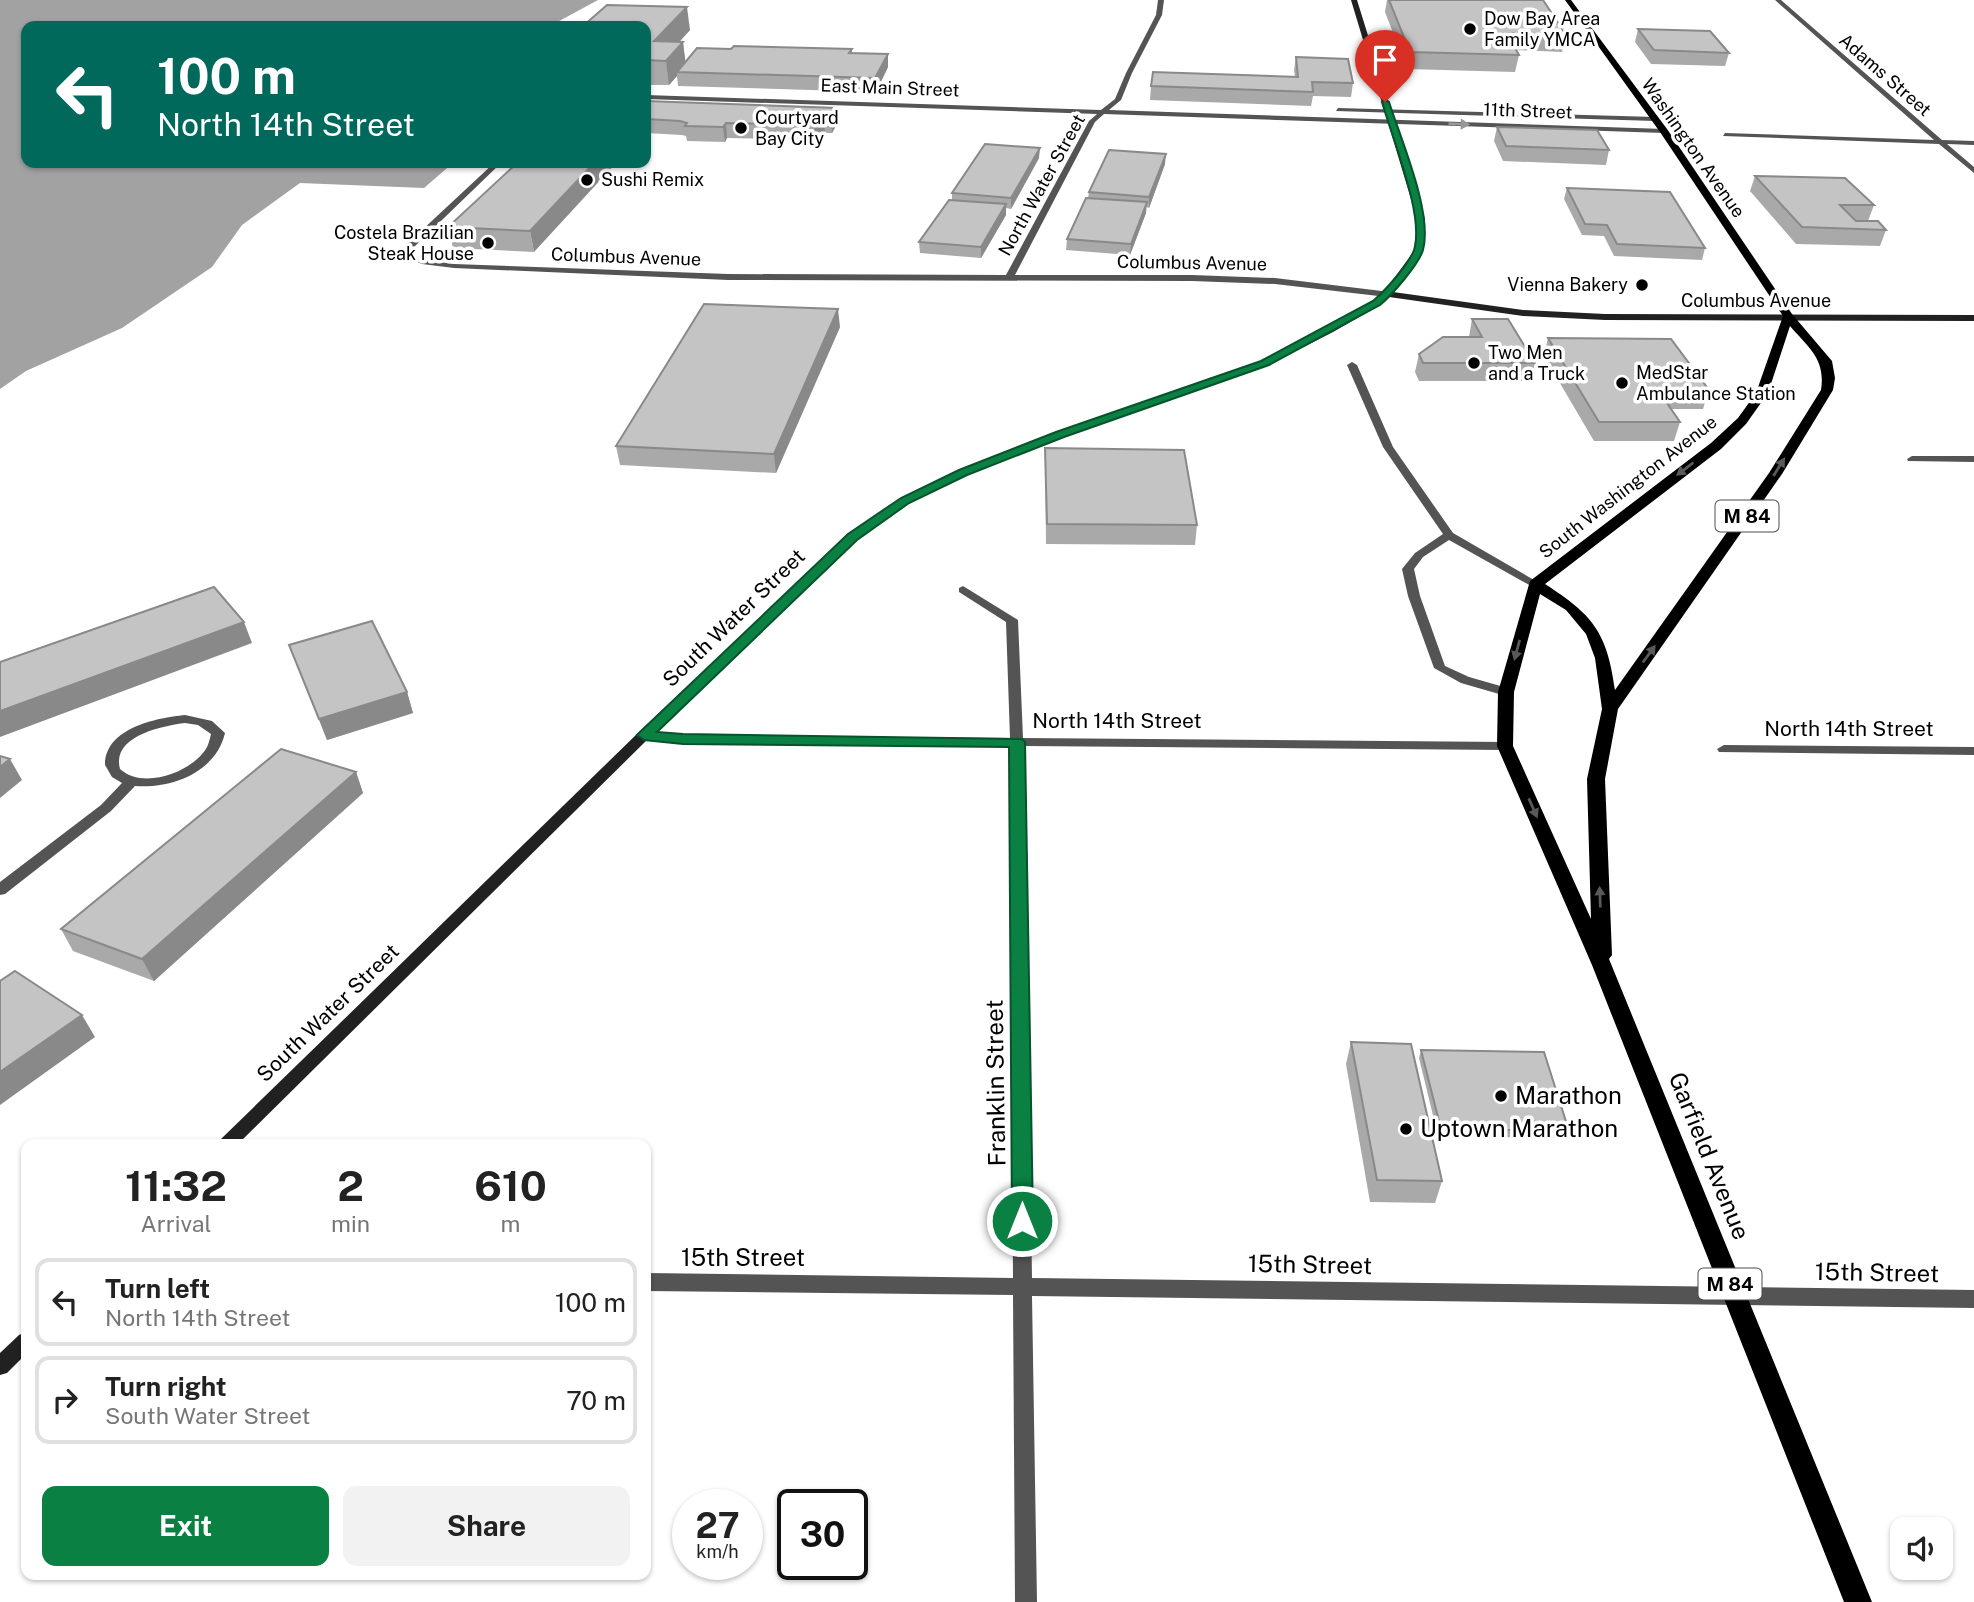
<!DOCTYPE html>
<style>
:root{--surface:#fff;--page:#f2f2f2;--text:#222;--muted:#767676;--line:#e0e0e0;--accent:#0b8043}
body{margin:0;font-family:"Public Sans",sans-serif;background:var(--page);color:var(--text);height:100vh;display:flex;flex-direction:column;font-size:26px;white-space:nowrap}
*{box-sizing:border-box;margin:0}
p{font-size:23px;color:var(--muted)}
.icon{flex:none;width:38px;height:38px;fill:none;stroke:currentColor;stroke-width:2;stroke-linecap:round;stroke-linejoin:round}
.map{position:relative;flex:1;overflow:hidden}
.panel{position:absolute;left:21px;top:1139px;width:630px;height:441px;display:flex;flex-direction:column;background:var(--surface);border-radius:14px;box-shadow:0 2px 5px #0004}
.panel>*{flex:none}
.top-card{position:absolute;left:21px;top:21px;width:630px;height:147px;border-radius:14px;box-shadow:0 2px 5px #0004;background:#00695c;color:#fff;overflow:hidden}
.controls{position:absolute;left:1890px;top:1517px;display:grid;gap:14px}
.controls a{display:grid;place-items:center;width:63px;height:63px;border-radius:14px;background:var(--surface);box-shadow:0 2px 5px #0004;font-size:35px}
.speed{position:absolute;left:672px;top:1489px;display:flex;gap:14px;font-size:35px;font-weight:700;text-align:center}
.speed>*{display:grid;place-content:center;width:91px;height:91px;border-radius:50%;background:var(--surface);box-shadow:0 2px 5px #0004;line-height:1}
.speed small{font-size:18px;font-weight:400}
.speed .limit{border:4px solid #111;border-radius:10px;background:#fff;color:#111}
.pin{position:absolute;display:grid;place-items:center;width:60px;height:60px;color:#fff;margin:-72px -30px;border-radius:50% 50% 50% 0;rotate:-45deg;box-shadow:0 0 7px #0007}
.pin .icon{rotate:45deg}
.me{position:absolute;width:77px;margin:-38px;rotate:0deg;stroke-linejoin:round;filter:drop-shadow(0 0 5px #0008)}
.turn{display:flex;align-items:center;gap:24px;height:147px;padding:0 21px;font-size:32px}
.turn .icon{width:91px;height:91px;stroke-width:2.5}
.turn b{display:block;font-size:49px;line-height:60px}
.eta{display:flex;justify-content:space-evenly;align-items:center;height:119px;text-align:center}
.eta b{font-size:42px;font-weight:700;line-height:49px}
.cta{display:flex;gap:14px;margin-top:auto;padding:14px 21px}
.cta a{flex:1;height:80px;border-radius:14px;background:var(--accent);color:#fff;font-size:28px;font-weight:700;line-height:80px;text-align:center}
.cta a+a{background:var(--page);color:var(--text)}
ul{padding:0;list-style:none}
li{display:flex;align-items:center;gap:21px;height:88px;margin:0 14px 10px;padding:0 7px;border:4px solid var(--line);border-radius:14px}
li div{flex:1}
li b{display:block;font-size:26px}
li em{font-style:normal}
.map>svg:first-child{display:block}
.water{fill:#a2a2a2}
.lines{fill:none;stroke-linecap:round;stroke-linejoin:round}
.street{fill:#545454;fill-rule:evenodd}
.secondary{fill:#212121;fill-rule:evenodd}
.primary{fill:#000;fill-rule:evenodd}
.wall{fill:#a9a9a9}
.shaded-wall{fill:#898989}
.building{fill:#c4c4c4;stroke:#898989;stroke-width:2}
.oneway{fill:#989898}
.oneway2{fill:#595959}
.route{fill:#0b8043;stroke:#07532c;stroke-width:2}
.poi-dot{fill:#000;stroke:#fff;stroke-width:2.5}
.labels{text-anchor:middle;stroke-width:7;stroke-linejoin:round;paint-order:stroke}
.far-poi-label{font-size:18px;fill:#000;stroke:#fff;text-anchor:start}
.far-street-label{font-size:18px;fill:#000;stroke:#fff}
.shield{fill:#fff;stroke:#4c4c4c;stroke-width:2}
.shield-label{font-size:19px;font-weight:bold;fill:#000}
.street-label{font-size:21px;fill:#000;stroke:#fff}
.near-street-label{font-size:24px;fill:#000;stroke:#fff}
.near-poi-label{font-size:24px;fill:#000;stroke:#fff;text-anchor:start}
</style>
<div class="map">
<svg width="1974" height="1602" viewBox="0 0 1974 1602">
<rect width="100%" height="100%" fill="#fff"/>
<polygon class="water" points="0,0 598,0 550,26 26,26 26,163 453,163 424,188 300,183 242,225 212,267 122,328 26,371 0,389"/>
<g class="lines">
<g class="street">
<polygon points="1158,0 1164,0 1162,15 1132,73 1121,100 1109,110 1664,129 1667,131 1664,133 1104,114 1095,122 1015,275 1192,275 1275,278 1390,292 1391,294 1387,297 1275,284 1192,281 728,280 454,268 422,264 405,257 406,245 494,163 501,163 413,248 413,256 424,260 454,264 728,274 1006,275 1089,121 1097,114 646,99 646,95 1101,110 1115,99 1126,73 1156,15"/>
<polygon points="1775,0 1781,0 1942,140 1974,141 1974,145 1947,144 1974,167 1974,173 1939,144 1723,136 1725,133 1934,140"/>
<polygon points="1338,108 1655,117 1658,119 1655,121 1336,111"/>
<polygon points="1352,362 1357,365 1393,447 1453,533 1541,584 1535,588 1531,586 1449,540 1423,557 1414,569 1420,596 1445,666 1469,677 1511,689 1512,692 1511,695 1506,696 1461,683 1434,668 1408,596 1402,569 1415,553 1443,534 1383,447 1347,365"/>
<polygon points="1912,456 1974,456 1974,462 1908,461 1907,459"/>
<polygon points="963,586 1018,620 1023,738 1505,742 1512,746 1505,750 1024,746 1032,1278 1974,1290 1974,1308 1032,1296 1037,1602 1015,1602 1013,1295 646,1291 646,1273 1013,1278 1010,746 683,743 644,739 637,735 644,731 683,735 1010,738 1006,622 959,592 959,588"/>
<path d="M185 715 212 721 225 733C216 772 172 789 135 786L111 811 5 894 0 895V882L101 805 122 783 112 777 105 765C105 728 156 718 185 715ZM185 723 198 725 211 734C209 742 208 748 202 754 185 774 142 789 120 769 111 736 162 726 185 723Z"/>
<polygon points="1724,745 1974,747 1974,755 1719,752 1717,749"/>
</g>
<g class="secondary">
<polygon points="1351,0 1357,0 1425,219 1422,251 1393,292 1523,310 1605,314 1974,315 1974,321 1605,320 1523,316 1389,297 1380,305 1333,332 1268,365 1064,436 967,474 909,503 856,539 649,738 238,1144 218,1144 221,1139 639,732 848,535 901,499 959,470 1056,432 1262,361 1327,328 1374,301 1384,292 1414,251 1417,219"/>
<polygon points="26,1332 26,1354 7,1373 0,1375 0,1353 19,1335"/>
</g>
<path class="primary" d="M1565 0H1571L1667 129 1792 314 1832 361 1835 378 1833 390 1782 474 1618 709 1605 779 1612 955 1609 959 1872 1602H1844L1592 965 1497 746 1498 692 1530 581 1711 443 1738 418 1756 393 1783 316 1660 132ZM1790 326C1808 347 1826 359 1821 390L1769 473 1615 690C1607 632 1593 615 1545 584L1721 449 1746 424 1768 393ZM1540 594 1566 610 1586 634 1595 658 1602 709 1587 779 1591 919 1513 746 1514 692Z"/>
</g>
<g class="wall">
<polygon points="1387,0 1543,0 1566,35 1562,52 1517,50 1519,55 1515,72 1407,69 1385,12"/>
<polygon points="646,26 690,30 679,42 683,42 685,62 731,49 852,49 852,53 888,67 876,92 678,86 677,76 669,85 646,85"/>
<polygon points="1638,29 1729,53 1725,66 1651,64 1635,42"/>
<polygon points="1296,57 1353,83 1351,97 1313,96 1311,106 1150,100 1151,86 1295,77 1294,70"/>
<polygon points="646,101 837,108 838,122 832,133 825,133 823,138 815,140 727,138 725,142 687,141 686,136 682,135 646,133"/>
<polygon points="1497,127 1609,150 1606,165 1503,161 1494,141"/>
<polygon points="1039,158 1011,209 1006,208 1006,215 981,258 920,253 919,242 952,200 952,193"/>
<polygon points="517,163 534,252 453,248 448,227"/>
<polygon points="1165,164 1149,208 1146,207 1146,213 1130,255 1066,250 1067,239 1088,198 1089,192"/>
<polygon points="1755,176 1874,205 1868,221 1886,230 1880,246 1796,244 1750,191"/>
<polygon points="1567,188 1705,248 1702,260 1614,256 1604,236 1582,235 1564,199"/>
<polygon points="1472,319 1535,363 1530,381 1419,381 1415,372 1419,354 1469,337"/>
<polygon points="840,327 776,473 620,465 616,446"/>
<polygon points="1548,338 1709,390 1703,409 1671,409 1680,422 1674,441 1594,441 1544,356"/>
<polygon points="1045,448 1197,525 1195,545 1046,544"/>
<polygon points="289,645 407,692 413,713 327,740"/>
<polygon points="356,772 363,793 154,981 73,951 61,929"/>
<polygon points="1351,1042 1442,1181 1435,1203 1370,1202 1346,1064"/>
<polygon points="1421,1050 1569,1131 1566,1138 1438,1136 1419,1058"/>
</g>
<g class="shaded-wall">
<polygon points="687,7 690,30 662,61 654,41"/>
<polygon points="683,42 686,66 677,72 677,76 669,85 666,61"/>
<polygon points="888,54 888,67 876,92 875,78"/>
<polygon points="837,108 838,122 832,133 831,119"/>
<polygon points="824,118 825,133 823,138 815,140 814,125"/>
<polygon points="726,123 727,138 725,142 723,127"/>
<polygon points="1040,148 1039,158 1011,209 1011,198"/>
<polygon points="1166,154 1165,164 1149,208 1149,197"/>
<polygon points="594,163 616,163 534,252 530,231"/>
<polygon points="1147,202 1146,213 1130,255 1131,244"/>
<polygon points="1006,204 1006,215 981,258 981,247"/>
<polygon points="838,309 840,327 776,473 774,454"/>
<polygon points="244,622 252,643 0,737 0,711"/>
<polygon points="407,692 413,713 327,740 319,719"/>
<polygon points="10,759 22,780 0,798 0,767"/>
<polygon points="356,772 363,793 154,981 142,959"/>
<polygon points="82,1015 95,1037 0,1105 0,1072"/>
</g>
<g class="building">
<polygon points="1389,0 1543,0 1566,35 1507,33 1519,55 1410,52"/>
<polygon points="607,5 687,7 654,41 683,42 666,61 646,60 646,26 583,26"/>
<polygon points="1638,29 1710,31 1729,53 1654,50"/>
<polygon points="734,46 852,49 849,53 888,54 875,78 677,72 697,48 731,49"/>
<polygon points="1296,57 1348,59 1353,83 1312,82 1313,92 1151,86 1153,72 1298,77"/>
<polygon points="646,101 837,108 831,119 824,118 822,123 814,125 726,123 723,127 685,126 687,123 680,121 646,119"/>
<polygon points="1497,127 1597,130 1609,150 1506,146"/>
<polygon points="985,144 1040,148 1011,198 952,193"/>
<polygon points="1109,150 1166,154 1149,197 1089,192"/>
<polygon points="517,163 594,163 530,231 448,227"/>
<polygon points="1755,176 1845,178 1874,205 1840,205 1856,221 1878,221 1886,230 1802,227"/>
<polygon points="1567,188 1670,192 1705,248 1617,244 1607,225 1585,224"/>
<polygon points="1086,198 1147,202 1131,244 1067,239"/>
<polygon points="949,200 1006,204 981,247 919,242"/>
<polygon points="704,304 838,309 774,454 616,446"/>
<polygon points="1472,319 1508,319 1535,363 1423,363 1419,354 1443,337 1482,337"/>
<polygon points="1548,338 1671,339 1709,390 1658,390 1680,422 1599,422"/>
<polygon points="1045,448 1184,450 1197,525 1047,524"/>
<polygon points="214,587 244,622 0,711 0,662"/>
<polygon points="372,621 407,692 319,719 289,645"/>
<polygon points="281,749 356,772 142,959 61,929"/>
<polygon points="0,756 10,759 0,767"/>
<polygon points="15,971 82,1015 0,1072 0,981"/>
<polygon points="1351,1042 1411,1044 1442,1181 1377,1180"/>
<polygon points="1421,1050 1544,1052 1569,1131 1441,1129"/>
</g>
<defs><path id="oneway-solid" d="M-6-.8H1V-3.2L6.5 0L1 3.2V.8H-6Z" transform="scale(1.75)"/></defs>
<use class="oneway" href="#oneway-solid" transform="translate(1459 124) rotate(2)"/>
<g class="oneway2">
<use href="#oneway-solid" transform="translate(1779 467) rotate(-58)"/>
<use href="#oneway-solid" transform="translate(1685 469) rotate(143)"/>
<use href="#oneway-solid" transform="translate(1517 650) rotate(105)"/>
<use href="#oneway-solid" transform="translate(1649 654) rotate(-54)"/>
<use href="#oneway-solid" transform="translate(1533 808) rotate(66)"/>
<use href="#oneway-solid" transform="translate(1600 897) rotate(-92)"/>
</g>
<path class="route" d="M1385 100 1389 102C1401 140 1433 213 1423 250 1419 264 1392 295 1380 305L1269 365 1064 437 967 475 909 503 857 540 657 732 683 734 1022 739 1025 742 1033 1221 1030 1228 1022 1230 1015 1228 1012 1221 1009 747 683 744 644 740 637 735 848 534 901 498 959 470 1056 432 1261 361 1373 301C1385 291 1409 264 1414 250 1425 216 1392 138 1382 102Z"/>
<g class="poi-dot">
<circle cx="1470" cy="29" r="7"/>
<circle cx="741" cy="128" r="7"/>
<circle cx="587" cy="180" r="7"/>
<circle cx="488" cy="243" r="7"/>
<circle cx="1642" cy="285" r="7"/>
<circle cx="1474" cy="363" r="7"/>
<circle cx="1622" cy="383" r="7"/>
<circle cx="1501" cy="1096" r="7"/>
<circle cx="1406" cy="1129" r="7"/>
</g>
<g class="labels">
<g class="far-poi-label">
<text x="1484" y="25">Dow Bay Area<tspan x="1484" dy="21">Family YMCA</tspan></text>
<text x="755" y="124">Courtyard<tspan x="755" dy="21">Bay City</tspan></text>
<text x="601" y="186">Sushi Remix</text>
<text x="474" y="239" text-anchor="end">Costela Brazilian<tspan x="474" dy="21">Steak House</tspan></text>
<text x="1628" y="291" text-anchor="end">Vienna Bakery</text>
<text x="1488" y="359">Two Men<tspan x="1488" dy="21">and a Truck</tspan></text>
<text x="1636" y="379">MedStar<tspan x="1636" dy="21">Ambulance Station</tspan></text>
</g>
<g class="far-street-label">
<text transform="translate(1885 75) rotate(41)" y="6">Adams Street</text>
<text transform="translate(890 88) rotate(2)" y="6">East Main Street</text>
<text transform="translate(1528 111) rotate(2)" y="6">11th Street</text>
<text transform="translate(1693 148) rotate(55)" y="6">Washington Avenue</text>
<text transform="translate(1042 185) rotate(-61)" y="6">North Water Street</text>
<text transform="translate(626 257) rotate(2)" y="6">Columbus Avenue</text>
<text transform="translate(1192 263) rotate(1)" y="6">Columbus Avenue</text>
<text x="1756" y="307">Columbus Avenue</text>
<text transform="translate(1628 487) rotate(-38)" y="6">South Washington Avenue</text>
</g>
<g class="shield">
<rect x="1715.5" y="500.5" width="63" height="31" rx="5"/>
<rect x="1698.5" y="1268.5" width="63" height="31" rx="5"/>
</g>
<g class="shield-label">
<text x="1747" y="523">M 84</text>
<text x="1730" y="1291">M 84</text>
</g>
<g class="street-label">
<text transform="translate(734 618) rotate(-44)" y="7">South Water Street</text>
<text x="1117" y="728">North 14th Street</text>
<text x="1849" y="736">North 14th Street</text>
<text transform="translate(328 1013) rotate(-44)" y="7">South Water Street</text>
</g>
<g class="near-street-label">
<text transform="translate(996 1083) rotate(-91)" y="8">Franklin Street</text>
<text transform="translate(1709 1156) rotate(68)" y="8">Garfield Avenue</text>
<text x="743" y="1266">15th Street</text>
<text transform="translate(1310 1265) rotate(1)" y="8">15th Street</text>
<text transform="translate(1877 1273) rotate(1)" y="8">15th Street</text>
</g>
<g class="near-poi-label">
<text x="1515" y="1104">Marathon</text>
<text x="1420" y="1137">Uptown Marathon</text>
</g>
</g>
</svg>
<div class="controls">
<a><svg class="icon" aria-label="sound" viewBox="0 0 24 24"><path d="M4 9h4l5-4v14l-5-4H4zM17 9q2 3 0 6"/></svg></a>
</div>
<div class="speed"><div>27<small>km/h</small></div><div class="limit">30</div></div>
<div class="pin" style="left:1385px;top:102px;background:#d93025"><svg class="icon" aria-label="arrive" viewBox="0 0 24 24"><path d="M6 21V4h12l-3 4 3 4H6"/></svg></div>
<svg class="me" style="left:1022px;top:1221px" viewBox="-20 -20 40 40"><circle r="17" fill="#0b8043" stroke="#fff" stroke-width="3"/><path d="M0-11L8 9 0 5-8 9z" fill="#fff"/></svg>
<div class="top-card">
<div class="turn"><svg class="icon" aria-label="left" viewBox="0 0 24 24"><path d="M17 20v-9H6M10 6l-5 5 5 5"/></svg><div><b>100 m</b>North 14th Street</div></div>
</div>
<section class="panel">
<div class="eta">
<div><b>11:32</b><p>Arrival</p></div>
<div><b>2</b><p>min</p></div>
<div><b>610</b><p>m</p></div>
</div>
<ul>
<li><svg class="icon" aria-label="left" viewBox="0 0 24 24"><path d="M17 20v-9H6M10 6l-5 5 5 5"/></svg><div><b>Turn left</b><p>North 14th Street</p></div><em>100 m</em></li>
<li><svg class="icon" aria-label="right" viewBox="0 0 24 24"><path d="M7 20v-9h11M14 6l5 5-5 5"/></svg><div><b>Turn right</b><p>South Water Street</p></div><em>70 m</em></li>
</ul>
<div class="cta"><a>Exit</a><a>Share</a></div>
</section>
</div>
